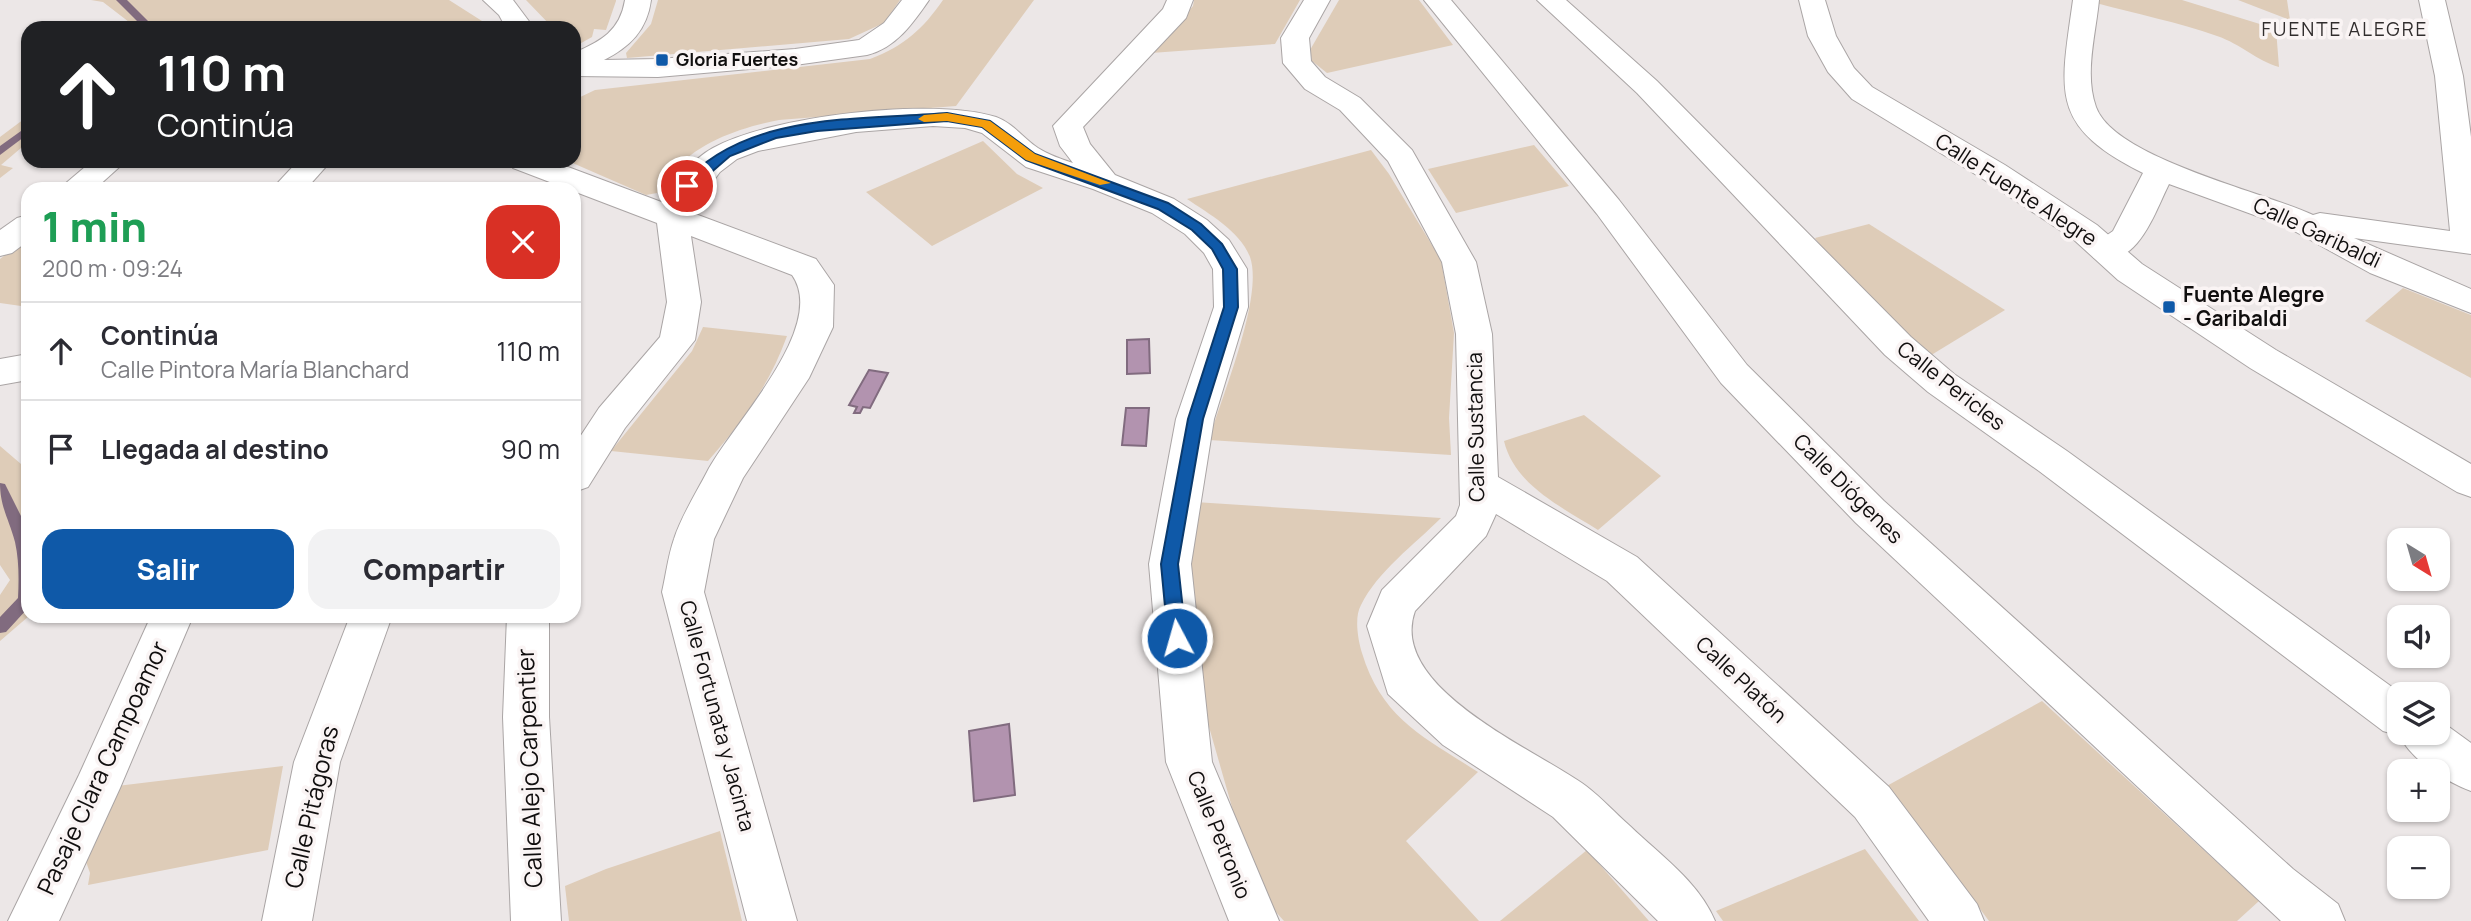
<!DOCTYPE html>
<html lang="es">
<meta charset="utf-8">
<style>
:root{--surface:#fff;--page:#f2f2f3;--text:#2b2b33;--muted:#7c7c81;--line:#e1e1e2;--accent:#0f59a8}
body{margin:0;font-family:Manrope,sans-serif;background:var(--page);color:var(--text);height:100vh;display:flex;flex-direction:column;font-size:26px;white-space:nowrap}
*{box-sizing:border-box;margin:0}
p{font-size:23px;color:var(--muted)}
.icon{flex:none;width:38px;height:38px;fill:none;stroke:currentColor;stroke-width:2;stroke-linecap:round;stroke-linejoin:round}
.map{position:relative;flex:1;overflow:hidden}
.sheet{position:absolute;left:21px;top:182px;width:560px;height:441px;display:flex;flex-direction:column;background:var(--surface);border-radius:21px;box-shadow:0 2px 5px #0004}
.sheet>*{flex:none}
.guide{position:absolute;left:21px;top:21px;width:560px;height:147px;border-radius:21px;box-shadow:0 2px 5px #0004;background:#202124;color:#fff;overflow:hidden}
.needle{width:46px;rotate:143deg}
.fabs{position:absolute;left:2387px;top:528px;display:grid;gap:14px}
.fabs a{display:grid;place-items:center;width:63px;height:63px;border-radius:14px;background:var(--surface);box-shadow:0 2px 5px #0004;font-size:35px}
.pin{position:absolute;display:grid;place-items:center;width:60px;height:60px;color:#fff;margin:-30px;border:4px solid #fff;border-radius:50%;box-shadow:0 2px 7px #0007}
.me{position:absolute;width:77px;margin:-38px;rotate:354deg;stroke-linejoin:round;filter:drop-shadow(0 0 5px #0008)}
.turn{display:flex;align-items:center;gap:24px;height:147px;padding:0 21px;font-size:32px}
.turn .icon{width:91px;height:91px;stroke-width:2.5}
.turn b{display:block;font-size:49px;line-height:60px}
.round{display:grid;place-items:center;flex:none;width:74px;height:74px;border-radius:21px;background:var(--page)}
.head{display:flex;align-items:center;justify-content:space-between;height:119px;padding:0 21px}
h1{font-size:42px;font-weight:800;line-height:52px;color:#1e9e55}
.primary-button{display:flex;gap:14px;margin-top:auto;padding:14px 21px}
.primary-button a{flex:1;height:80px;border-radius:21px;background:var(--accent);color:#fff;font-size:28px;font-weight:800;line-height:80px;text-align:center}
.primary-button a+a{background:var(--page);color:var(--text)}
ul{padding:0;list-style:none}
li{display:flex;align-items:center;gap:21px;height:98px;padding:0 21px;border-top:2px solid var(--line)}
li div{flex:1}
li b{display:block;font-size:26px}
li em{font-style:normal}
.map>svg:first-child{display:block}
.green{fill:#deccb8}
.water{fill:#b293af;stroke:#816b7f;stroke-width:2}
.lines{fill:none;stroke-linecap:round;stroke-linejoin:round}
.stream{fill:#816b7f;fill-rule:evenodd}
.minor-casing{stroke:#aaa5a5;stroke-width:2}
.tertiary-casing{stroke:#aaa5a5;stroke-width:2}
.minor{fill:#fff;fill-rule:evenodd}
.tertiary{fill:#fff;fill-rule:evenodd}
.route{fill:#0f59a8;stroke:#0a3a6d;stroke-width:2}
.slow{fill:#f59e0b}
.poi-dot{fill:#0f59a8;stroke:#faf4f4;stroke-width:2.5}
.labels{text-anchor:middle;stroke-width:7;stroke-linejoin:round;paint-order:stroke}
.far-poi-label{font-size:18px;font-weight:bold;fill:#100e0e;stroke:#faf4f4;text-anchor:start}
.far-neighbourhood-label{font-size:19px;letter-spacing:2px;fill:#312d2d;stroke:#faf4f4}
.street-label{font-size:21px;fill:#100e0e;stroke:#faf4f4}
.poi-label{font-size:21px;font-weight:bold;fill:#100e0e;stroke:#faf4f4;text-anchor:start}
.near-street-label{font-size:24px;fill:#100e0e;stroke:#faf4f4}
</style>
<div class="map">
<svg width="2471" height="921" viewBox="0 0 2471 921">
<rect width="100%" height="100%" fill="#ece7e7"/>
<g class="green">
<polygon points="91,0 449,0 493,28 465,28 460,24 447,28 128,28 129,22 103,2"/>
<polygon points="526,0 616,0 616,1 606,30 594,29 592,37 574,47 574,28 553,28"/>
<polygon points="658,0 900,0 884,23 849,39 627,58 626,53 651,24"/>
<path d="M943 0H1034L956 106 779 120C744 127 702 140 677 168 670 176 665 186 657 193L646 195 568 161H574V100L595 90 870 59C904 46 923 29 943 0Z"/>
<polygon points="1194,0 1300,0 1275,44 1151,53 1193,6"/>
<polygon points="1339,0 1419,0 1453,45 1327,73 1312,61 1310,50"/>
<path d="M2097 0H2182L2276 29 2279 67C2257 61 2241 44 2217 36 2178 22 2136 14 2096 3Z"/>
<polygon points="2238,0 2287,0 2290,20"/>
<polygon points="28,116 28,142 1,165 13,168 0,178 0,137"/>
<polygon points="983,141 1017,174 1043,188 932,246 866,192"/>
<polygon points="1534,145 1569,186 1456,213 1428,169"/>
<path d="M1371 150 1389 174 1441 260 1454 333 1449 418 1451 455 1209 440C1221 398 1264 297 1250 257 1240 231 1209 214 1187 199Z"/>
<polygon points="1869,224 2005,310 1928,357 1824,251 1815,238"/>
<polygon points="28,238 28,307 0,303 0,259"/>
<polygon points="2403,288 2471,315 2471,378 2365,321"/>
<path d="M703 327 787 336C770 384 741 424 708 461L611 451 692 351Z"/>
<path d="M1584 415 1661 476 1598 530C1562 507 1515 486 1504 441Z"/>
<polygon points="0,446 28,470 29,616 0,641 0,595 10,580 0,565"/>
<path d="M1195 502 1441 518C1414 545 1378 571 1361 605 1354 617 1358 640 1362 653 1382 719 1424 737 1478 772L1406 841 1479 921H1284L1275 911 1238 828 1199 692 1190 567Z"/>
<polygon points="2042,701 2259,901 2237,921 1989,921 1924,833 1883,788"/>
<polygon points="283,766 268,850 88,885 90,873 84,856 117,786"/>
<polygon points="720,831 742,921 569,921 565,886 606,869"/>
<polygon points="1865,849 1919,921 1723,921 1716,911"/>
<polygon points="1587,850 1649,921 1500,921"/>
</g>
<g class="water">
<polygon points="1149,339 1150,373 1127,374 1127,340"/>
<polygon points="869,370 888,373 870,408 863,407 860,413 854,413 857,407 849,405"/>
<polygon points="1126,408 1149,408 1146,446 1122,445"/>
<polygon points="1009,724 1015,795 974,801 969,731"/>
</g>
<g class="lines">
<g class="stream">
<polygon points="116,0 127,0 155,28 144,28"/>
<polygon points="28,126 28,134 0,155 0,146"/>
<path d="M0 483 5 484 21 516 28 537V608L6 632 0 633V617L18 598C19 579 19 560 15 542 9 519 0 507 0 483Z"/>
</g>
<defs>
<g id="minor">
<polygon points="483,0 513,0 534,28 506,28 499,15"/>
<path d="M625 0H651C647 30 630 47 604 60L658 59 795 49 859 40 884 23 902 0H929C913 23 896 48 867 55L795 65 658 77 574 76V53C601 41 620 31 625 0Z"/>
<path d="M1167 0H1193L1186 18 1083 127 1090 144 1115 175 1174 199 1207 220 1229 240 1247 269 1248 307 1214 419 1191 564 1212 762 1279 921H1229L1166 762 1149 564 1176 419 1214 307 1213 269 1204 253 1185 234 1152 213 1093 189 1026 167 982 133 965 128 933 126 856 132 758 151 737 159 720 172 690 212 816 259 834 285 833 327 809 378 743 478 714 539 704 592 797 921H747L662 592C666 575 668 556 674 539 681 517 696 493 707 472 731 425 829 327 792 275L691 236 701 302 695 340 625 428 588 487 574 492V446L599 408 660 337 667 302 657 223 513 168 509 161H552L664 203C676 182 691 160 713 148 770 116 933 97 996 117 1013 123 1024 139 1038 148 1049 155 1061 159 1073 163L1060 146 1053 126 1163 9Z"/>
<path d="M1304 0H1330L1309 38 1311 61 1325 77 1360 98 1412 150 1476 262 1492 334 1498 477 1637 557 1889 787 1977 904 1984 921H1929L1855 817 1607 581 1496 514 1486 536 1415 611C1387 688 1537 750 1586 786 1602 798 1615 813 1630 826 1660 855 1699 882 1715 921H1658L1553 817 1443 745 1388 694 1367 626 1382 590 1456 516 1460 505 1456 334 1442 262 1388 161 1340 110 1305 89 1283 63 1281 38Z"/>
<polygon points="1424,0 1451,0 1619,200 1747,365 1884,501 2293,869 2338,904 2345,921 2281,921 1856,523 1721,383 1597,214"/>
<path d="M1537 0H1566L1657 81 1911 337 1954 374 2067 451 2403 695H2399V733H2438V719L2471 743V791C2447 782 2411 760 2400 736L2383 731 2039 471 1928 392 1885 355 1637 93Z"/>
<path d="M2073 0H2099C2096 33 2084 74 2096 107 2114 158 2264 192 2313 215L2320 213 2450 231 2435 76 2419 0H2445L2463 76 2471 137V254L2354 238 2471 289V313L2370 273 2287 227 2169 184C2154 214 2137 270 2094 258L2089 251 2094 244 2113 231 2143 173C2049 126 2060 93 2073 0Z"/>
<polygon points="92,161 126,161 95,189 59,189"/>
<polygon points="298,161 331,161 306,189 272,189"/>
<polygon points="28,215 28,241 12,253 0,256 0,230 17,218"/>
<polygon points="28,354 28,380 0,385 0,359"/>
<polygon points="151,616 193,616 120,788 59,921 8,921 79,775"/>
<polygon points="350,616 392,616 340,762 312,921 262,921 294,762"/>
<polygon points="507,616 549,616 549,717 561,921 511,921 503,717"/>
</g>
<polygon id="tertiary" points="1799,0 1825,0 1836,36 1854,68 1872,87 2005,165 2097,225 2142,264 2276,350 2471,464 2471,497 2457,492 2250,368 2118,280 2073,239 1983,179 1852,99 1828,72 1808,36"/>
</defs>
<use href="#minor" class="minor-casing"/>
<use href="#tertiary" class="tertiary-casing"/>
<use href="#minor" class="minor"/>
<use href="#tertiary" class="tertiary"/>
</g>
<path class="route" d="M947 113 990 121 1035 154 1168 203 1201 224 1222 244 1237 269 1238 307 1203 419 1178 564 1186 638 1183 643H1171L1168 638 1161 564 1188 419 1224 307 1223 269 1212 249 1192 230 1158 209 1026 160 982 127 947 121 817 131 776 138 730 156 692 189 681 186C743 112 859 120 947 113Z"/>
<polygon class="slow" points="947,113 990,121 1035,154 1111,183 1100,185 1026,160 982,127 947,121 924,122 918,119 924,115"/>
<g class="poi-dot">
<rect x="655" y="53" width="14" height="14" rx="3.5"/>
<rect x="2162" y="300" width="14" height="14" rx="3.5"/>
</g>
<g class="labels">
<g class="far-poi-label">
<text x="676" y="66">Gloria Fuertes</text>
</g>
<g class="far-neighbourhood-label">
<text x="2345" y="36">FUENTE ALEGRE</text>
</g>
<g class="street-label">
<text transform="translate(2016 190) rotate(33)" y="7">Calle Fuente Alegre</text>
<text transform="translate(2317 233) rotate(25)" y="7">Calle Garibaldi</text>
<text transform="translate(1951 386) rotate(38)" y="7">Calle Pericles</text>
<text transform="translate(1476 427) rotate(-91)" y="7">Calle Sustancia</text>
<text transform="translate(1848 489) rotate(45)" y="7">Calle Diógenes</text>
<text transform="translate(1741 680) rotate(43)" y="7">Calle Platón</text>
<text transform="translate(717 716) rotate(75)" y="7">Calle Fortunata y Jacinta</text>
<text transform="translate(1219 835) rotate(68)" y="7">Calle Petronio</text>
</g>
<g class="poi-label">
<text x="2183" y="302">Fuente Alegre<tspan x="2183" dy="24">- Garibaldi</tspan></text>
</g>
<g class="near-street-label">
<text transform="translate(103 768) rotate(-65)" y="8">Pasaje Clara Campoamor</text>
<text transform="translate(530 768) rotate(-92)" y="8">Calle Alejo Carpentier</text>
<text transform="translate(312 807) rotate(-77)" y="8">Calle Pitágoras</text>
</g>
</g>
</svg>
<div class="fabs">
<a><svg class="needle" viewBox="-14 -14 28 28"><path d="M0-13l5 13h-10z" fill="#e53935"/><path d="M0 13l5-13h-10z" fill="#7c7c81"/></svg></a>
<a><svg class="icon" aria-label="sound" viewBox="0 0 24 24"><path d="M4 9h4l5-4v14l-5-4H4zM17 9q2 3 0 6"/></svg></a>
<a><svg class="icon" aria-label="layers" viewBox="0 0 24 24"><path d="M12 4l9 5-9 5-9-5zM3 14l9 5 9-5"/></svg></a>
<a>+</a>
<a>−</a>
</div>
<div class="pin" style="left:687px;top:186px;background:#d93025"><svg class="icon" aria-label="arrive" viewBox="0 0 24 24"><path d="M6 21V4h12l-3 4 3 4H6"/></svg></div>
<svg class="me" style="left:1177px;top:638px" viewBox="-20 -20 40 40"><circle r="17" fill="#0f59a8" stroke="#fff" stroke-width="3"/><path d="M0-11L8 9 0 5-8 9z" fill="#fff"/></svg>
<div class="guide">
<div class="turn"><svg class="icon" aria-label="ahead" viewBox="0 0 24 24"><path d="M12 20V5M6 11l6-6 6 6"/></svg><div><b>110 m</b>Continúa</div></div>
</div>
<section class="sheet">
<div class="head"><div><h1>1 min</h1><p>200 m · 09:24</p></div><a class="round" style="background:#d93025;color:#fff"><svg class="icon" aria-label="close" viewBox="0 0 24 24"><path d="M6 6l12 12M18 6L6 18"/></svg></a></div>
<ul>
<li><svg class="icon" aria-label="ahead" viewBox="0 0 24 24"><path d="M12 20V5M6 11l6-6 6 6"/></svg><div><b>Continúa</b><p>Calle Pintora María Blanchard</p></div><em>110 m</em></li>
<li><svg class="icon" aria-label="arrive" viewBox="0 0 24 24"><path d="M6 21V4h12l-3 4 3 4H6"/></svg><div><b>Llegada al destino</b></div><em>90 m</em></li>
</ul>
<div class="primary-button"><a>Salir</a><a>Compartir</a></div>
</section>
</div>
